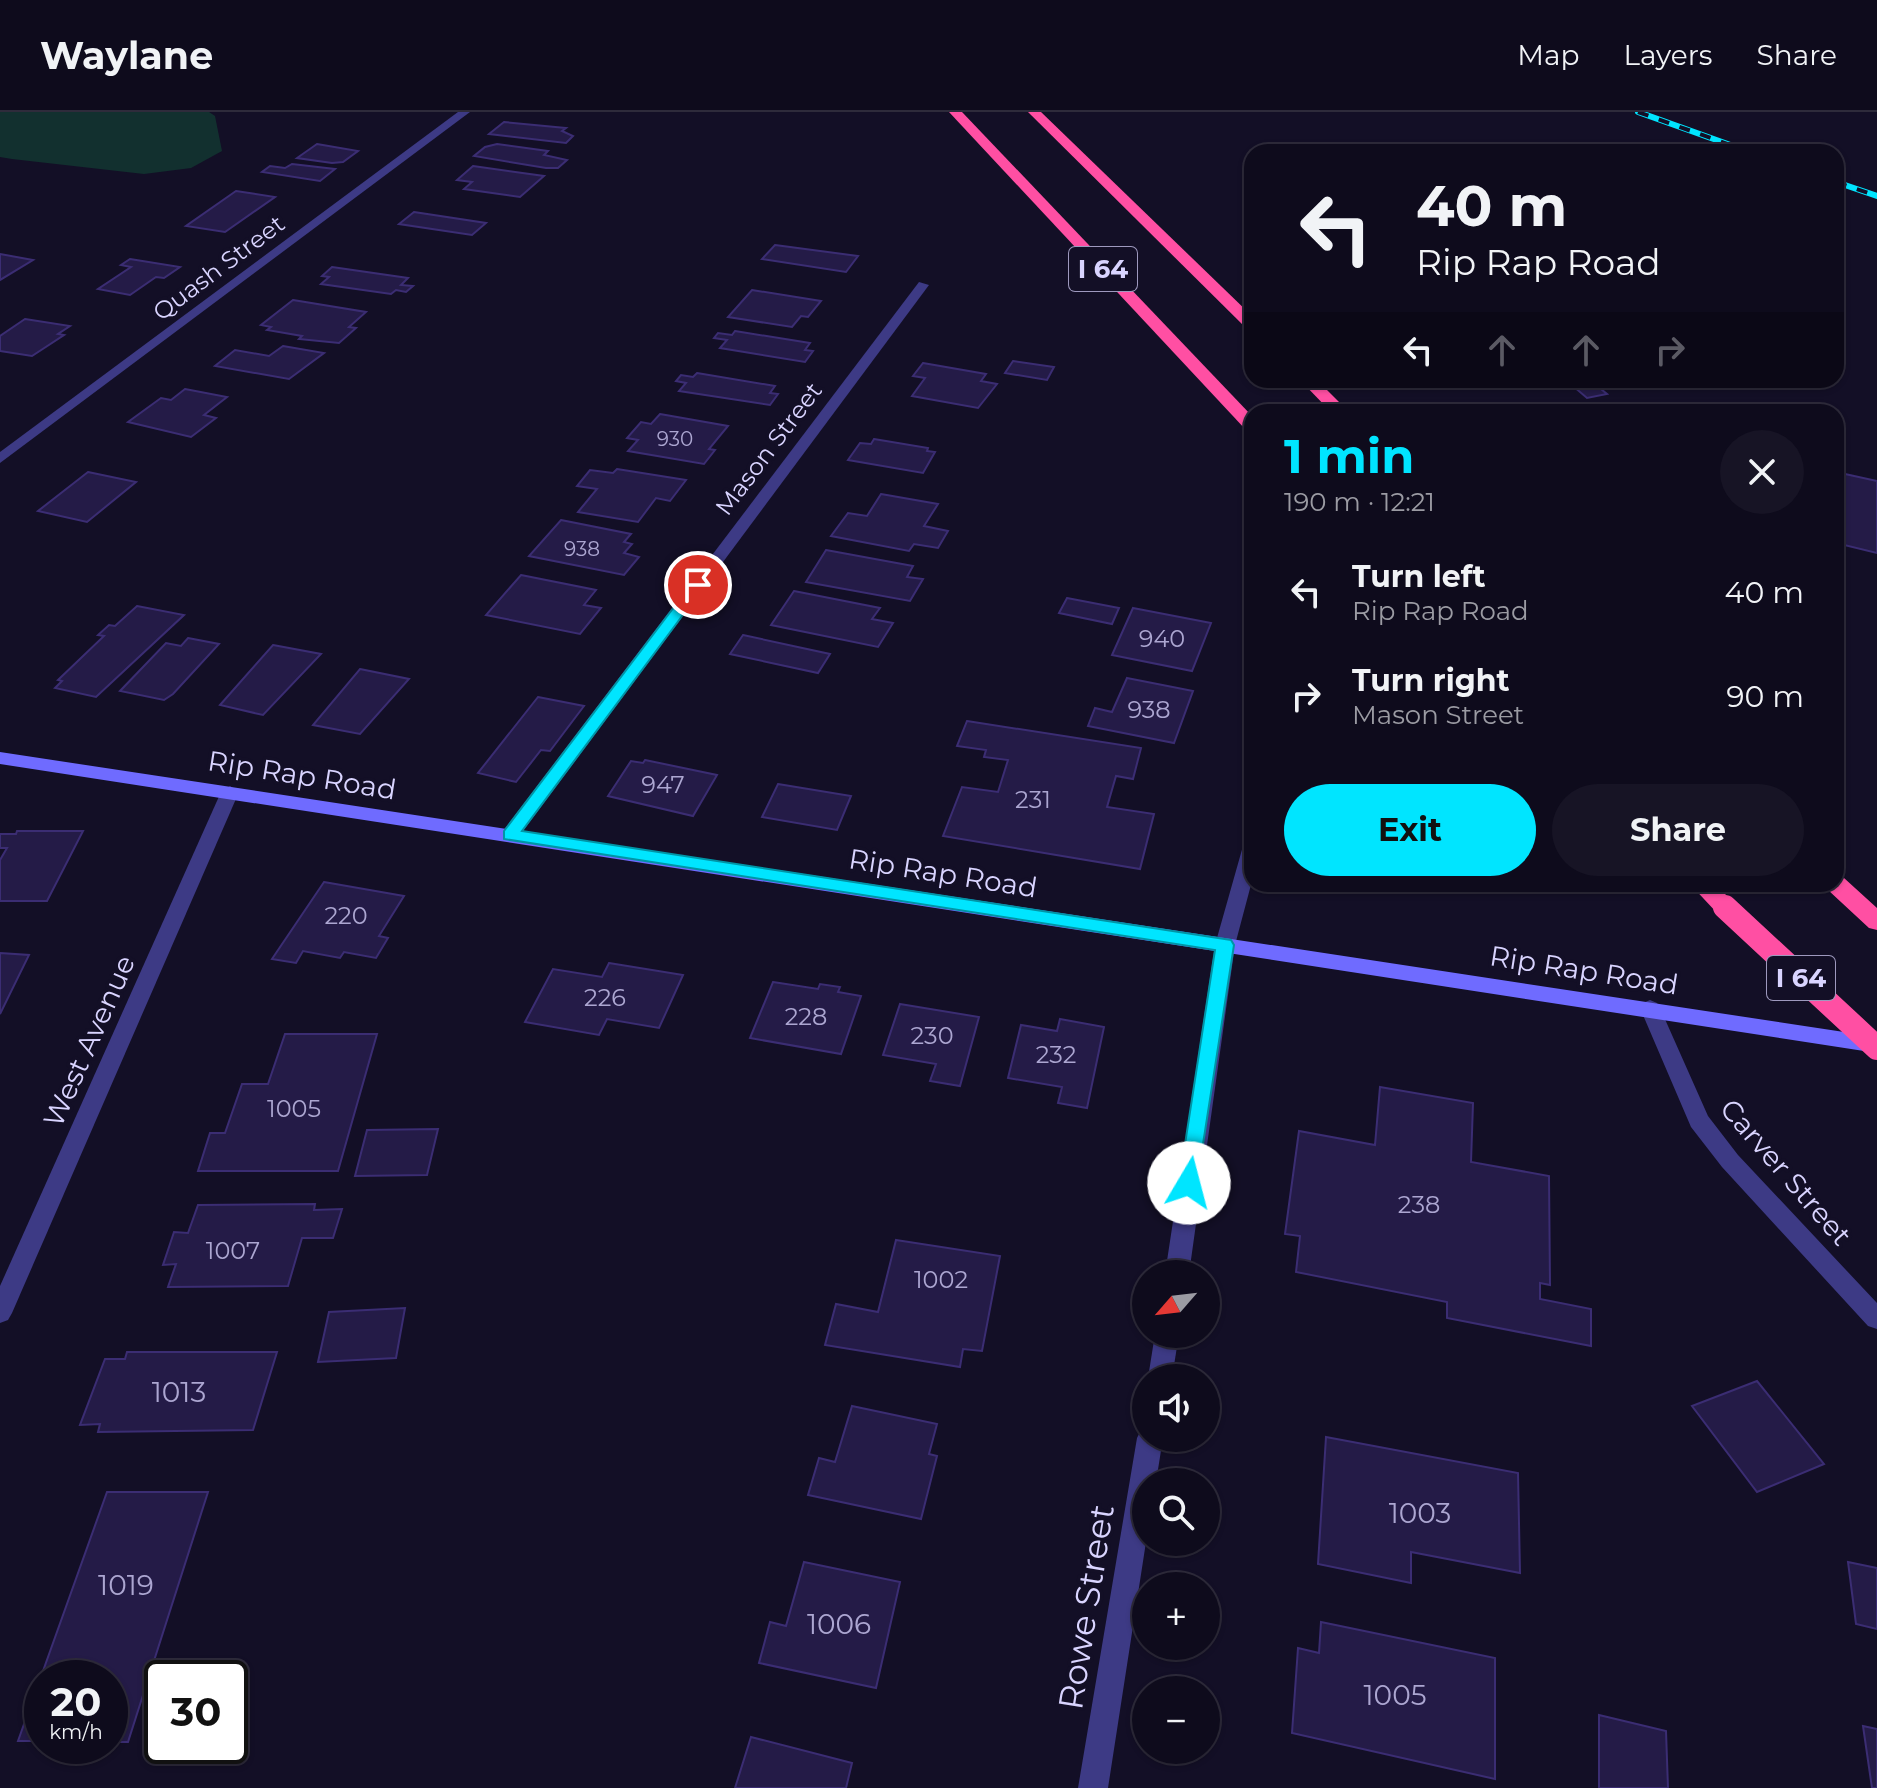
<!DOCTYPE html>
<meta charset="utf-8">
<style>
:root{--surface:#0e0b1c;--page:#171425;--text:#f1f3f6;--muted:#9b9ba3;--line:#2e2b3b;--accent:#00e5ff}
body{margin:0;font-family:Montserrat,sans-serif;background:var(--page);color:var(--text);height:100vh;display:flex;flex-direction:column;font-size:30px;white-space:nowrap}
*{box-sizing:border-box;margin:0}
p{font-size:26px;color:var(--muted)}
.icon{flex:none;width:44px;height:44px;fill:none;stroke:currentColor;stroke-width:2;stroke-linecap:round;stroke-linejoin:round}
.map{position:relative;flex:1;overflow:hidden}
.sheet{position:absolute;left:1244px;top:292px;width:600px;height:488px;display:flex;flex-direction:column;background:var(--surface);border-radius:24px;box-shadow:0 2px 6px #0004,0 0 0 2px var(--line)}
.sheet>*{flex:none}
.top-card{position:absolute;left:1244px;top:32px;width:600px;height:244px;border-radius:24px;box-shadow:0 2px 6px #0004,0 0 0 2px var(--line);background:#0e0b1c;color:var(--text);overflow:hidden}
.needle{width:52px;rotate:242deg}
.fabs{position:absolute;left:1132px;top:1148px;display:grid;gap:16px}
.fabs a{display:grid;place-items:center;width:88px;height:88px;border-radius:50%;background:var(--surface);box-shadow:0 2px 6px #0004,0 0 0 2px var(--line);font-size:40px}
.speed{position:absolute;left:24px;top:1548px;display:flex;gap:16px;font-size:40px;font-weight:700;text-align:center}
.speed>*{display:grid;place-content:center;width:104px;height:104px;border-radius:50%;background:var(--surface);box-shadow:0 2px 6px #0004,0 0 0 2px var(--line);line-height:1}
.speed small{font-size:20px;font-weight:400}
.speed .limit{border:4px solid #111;border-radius:12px;background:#fff;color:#111}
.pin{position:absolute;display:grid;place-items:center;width:68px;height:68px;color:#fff;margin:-34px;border:4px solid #fff;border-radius:50%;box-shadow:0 2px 8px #0007}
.me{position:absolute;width:88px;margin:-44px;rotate:8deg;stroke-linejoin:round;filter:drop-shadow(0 0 6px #0008)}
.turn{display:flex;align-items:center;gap:28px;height:168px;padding:0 40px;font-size:36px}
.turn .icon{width:104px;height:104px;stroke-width:2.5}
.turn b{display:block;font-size:56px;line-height:68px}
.lanes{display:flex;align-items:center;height:76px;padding:0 40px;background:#0003;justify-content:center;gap:40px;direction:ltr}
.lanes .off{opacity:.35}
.round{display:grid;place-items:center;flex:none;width:84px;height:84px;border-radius:42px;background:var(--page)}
.summary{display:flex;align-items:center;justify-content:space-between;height:136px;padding:0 40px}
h1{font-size:48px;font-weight:700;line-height:60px;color:var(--accent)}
.cta{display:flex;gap:16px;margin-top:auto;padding:16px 40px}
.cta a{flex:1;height:92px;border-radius:48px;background:var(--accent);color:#111;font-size:32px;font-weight:700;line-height:92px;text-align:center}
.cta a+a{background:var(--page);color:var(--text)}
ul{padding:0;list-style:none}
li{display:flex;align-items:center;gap:24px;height:104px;padding:0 40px}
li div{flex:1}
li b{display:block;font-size:30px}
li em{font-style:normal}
header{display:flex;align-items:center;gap:48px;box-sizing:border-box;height:112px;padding:0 40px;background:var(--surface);border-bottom:2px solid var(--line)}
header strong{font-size:38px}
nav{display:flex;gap:44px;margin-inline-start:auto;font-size:28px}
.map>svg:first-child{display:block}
.green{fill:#12302f}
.building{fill:#241b47;stroke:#3b2d73;stroke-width:2}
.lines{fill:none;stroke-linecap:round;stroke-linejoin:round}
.minor{fill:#3d3a85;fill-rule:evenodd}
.secondary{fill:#6f6bff;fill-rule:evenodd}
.motorway{fill:#ff4fa3;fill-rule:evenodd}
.rail-casing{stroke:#00e5ff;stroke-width:6}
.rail{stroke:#130f26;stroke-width:4;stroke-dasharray:11;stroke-linecap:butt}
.motorway-bridge{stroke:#ff4fa3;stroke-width:24}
.route{fill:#00e5ff;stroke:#0095a6;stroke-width:2}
.labels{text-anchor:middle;stroke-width:7;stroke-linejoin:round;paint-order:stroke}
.far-number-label{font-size:20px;fill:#aca6d1}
.far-street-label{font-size:24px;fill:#d9d4ff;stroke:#130f26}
.number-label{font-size:24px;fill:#aca6d1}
.shield{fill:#130f26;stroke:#9e99be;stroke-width:2}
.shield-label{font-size:26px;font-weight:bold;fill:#d9d4ff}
.street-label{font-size:28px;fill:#d9d4ff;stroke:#130f26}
.near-number-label{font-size:28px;fill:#aca6d1}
.near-street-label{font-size:34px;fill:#d9d4ff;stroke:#130f26}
</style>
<header>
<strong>Waylane</strong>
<nav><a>Map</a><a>Layers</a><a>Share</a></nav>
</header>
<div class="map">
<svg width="1877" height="1676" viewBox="0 0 1877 1676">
<rect width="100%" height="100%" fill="#130f26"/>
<polygon class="green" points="0,0 209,0 215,4 222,39 191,56 144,62 12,47 0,45"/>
<g class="building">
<polygon points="504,10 566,16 562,19 573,24 566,31 489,22"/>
<polygon points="317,32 358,39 343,50 332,51 297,46"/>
<polygon points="497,32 548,39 544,43 567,48 558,56 546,56 474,44 485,35"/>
<polygon points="292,52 335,57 320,69 262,60 270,54 285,56"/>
<polygon points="473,54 544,64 520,85 464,77 472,70 457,68"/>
<polygon points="236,79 275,85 225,120 186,114"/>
<polygon points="414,100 486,111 472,123 399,112"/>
<polygon points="775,133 858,144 846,160 762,147"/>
<polygon points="0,142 33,148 0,168"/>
<polygon points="130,147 180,155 164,166 156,165 130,183 98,177 131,155 121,153"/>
<polygon points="332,155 408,166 401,173 413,174 406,180 396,178 391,182 321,172 329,165 322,164"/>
<polygon points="752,178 821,189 808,205 801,204 792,215 728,205"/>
<polygon points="293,188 366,200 349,215 356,216 339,231 299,227 302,224 267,218 271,215 261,213"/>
<polygon points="25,207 70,214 58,222 64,223 32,244 0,239 0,224"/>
<polygon points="735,219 810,231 805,238 813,239 805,250 720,236 727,228 714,226 718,221 732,223"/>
<polygon points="283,234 324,241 289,267 215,254 235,238 269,244"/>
<polygon points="1013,249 1054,255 1047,268 1005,261"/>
<polygon points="923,251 986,262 981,269 997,272 978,296 912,284 925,266 913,264"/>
<polygon points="697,261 775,274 770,281 778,282 770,293 679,279 686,271 676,269 681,263 693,265"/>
<polygon points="1566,268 1590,268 1607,282 1587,286"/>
<polygon points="185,277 227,285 204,303 216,306 191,325 128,310 161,286 171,288"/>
<polygon points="660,302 728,314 709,337 715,338 704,352 628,339 638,328 627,326 641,310 651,312"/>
<polygon points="874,327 928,336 927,339 935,340 923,361 848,348 860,331 871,332"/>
<polygon points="617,357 686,368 670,389 656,386 638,410 578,400 597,377 577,374 590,358 613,361"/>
<polygon points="88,360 136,370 87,410 38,399"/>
<polygon points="1836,360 1877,369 1877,441 1836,431"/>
<polygon points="881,382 938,392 924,414 948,419 938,436 914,432 909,439 831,424 848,401 867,404"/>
<polygon points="561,408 631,422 624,430 632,432 624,441 639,445 624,463 529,444"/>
<polygon points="826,438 913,454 907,465 923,467 910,489 806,470"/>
<polygon points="521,463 596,478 584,493 601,496 580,522 486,503"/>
<polygon points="794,479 880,496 872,507 893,511 878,535 771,513"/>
<polygon points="1067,486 1119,496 1112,512 1059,501"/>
<polygon points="137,494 184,503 96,585 55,576 62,569 58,568 104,524 98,523 109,513 115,514"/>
<polygon points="1133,496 1211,511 1192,559 1112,543"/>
<polygon points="743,523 830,542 818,561 730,542"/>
<polygon points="188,526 219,532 173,582 164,588 120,579 166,531 181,534"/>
<polygon points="273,533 321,542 263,603 220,593"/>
<polygon points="360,557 409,567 360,622 313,613"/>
<polygon points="1127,566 1193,579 1174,631 1088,614 1095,596 1112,600"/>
<polygon points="538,585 584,594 550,639 541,638 516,670 478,661"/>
<polygon points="967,609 1141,636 1133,667 1116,664 1107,695 1154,702 1140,757 943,724 962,675 998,680 1008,648 984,645 986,638 957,634"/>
<polygon points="645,648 717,663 693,704 608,684 631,649 643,651"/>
<polygon points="778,672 851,684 837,718 762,705"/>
<polygon points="17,719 83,719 47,789 0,789 0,748 7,736 0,736 0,722 16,722"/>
<polygon points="324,770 404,784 379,824 388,826 376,846 344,840 340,846 303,839 296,851 272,847"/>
<polygon points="0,841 29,843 0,902"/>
<polygon points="609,851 683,863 659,916 607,907 599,923 525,910 553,857 602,865"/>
<polygon points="773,870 818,877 820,872 840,875 838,880 861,884 841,942 750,926"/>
<polygon points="900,892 979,905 960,974 930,969 936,952 883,943"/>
<polygon points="1060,907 1104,915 1087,996 1058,991 1062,975 1008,966 1021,913 1057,919"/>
<polygon points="285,922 377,922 338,1059 198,1059 210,1021 225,1021 242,972 268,972"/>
<polygon points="1380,975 1473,991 1471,1050 1549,1064 1550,1173 1540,1171 1540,1187 1591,1197 1591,1234 1447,1206 1447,1190 1296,1160 1300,1124 1285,1122 1299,1019 1375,1033"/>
<polygon points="438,1017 427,1063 355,1064 367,1018"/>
<polygon points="315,1092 314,1098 342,1097 333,1126 302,1126 288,1174 168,1175 176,1152 163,1153 174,1120 188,1121 198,1093"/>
<polygon points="896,1128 1000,1144 982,1239 963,1237 960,1255 825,1233 836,1192 878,1200"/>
<polygon points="405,1196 396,1246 318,1250 329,1200"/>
<polygon points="127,1240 277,1240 253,1318 98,1320 100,1312 80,1313 105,1247 125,1247"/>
<polygon points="1757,1269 1824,1352 1757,1380 1692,1294"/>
<polygon points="852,1294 937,1312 929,1342 937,1344 921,1407 808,1383 819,1346 835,1350"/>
<polygon points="1326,1325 1518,1361 1520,1461 1411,1440 1411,1471 1318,1452"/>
<polygon points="107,1380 208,1380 128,1630 110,1630 110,1566 42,1566 42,1629 18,1629"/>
<polygon points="804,1450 900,1470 876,1576 759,1551 770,1510 786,1514"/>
<polygon points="1848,1450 1877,1456 1877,1517 1856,1512"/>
<polygon points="1321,1510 1495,1546 1495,1667 1292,1621 1298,1536 1319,1541"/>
<polygon points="1599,1603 1666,1619 1668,1676 1599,1676"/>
<polygon points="1863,1614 1877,1617 1877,1676 1872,1676"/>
<polygon points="751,1625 852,1651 846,1676 735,1676"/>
</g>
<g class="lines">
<g class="minor">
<polygon points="458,0 470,0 0,351 0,340"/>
<polygon points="919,170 929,173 517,727 503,727 501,723 503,719"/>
<polygon points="230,674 239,680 12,1201 8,1208 0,1211 0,1174 221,680"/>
<polygon points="1252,728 1252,769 1235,833 1189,1162 1165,1162 1215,833 1243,734"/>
<polygon points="1650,888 1657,891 1660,896 1708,1004 1738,1043 1877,1191 1877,1217 1868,1214 1722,1055 1691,1015 1640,896 1643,891"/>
<polygon points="1155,1222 1179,1222 1172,1266 1148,1266"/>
<polygon points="1146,1316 1146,1326 1163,1326 1156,1370 1146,1370 1146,1430 1108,1676 1078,1676 1137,1326 1141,1318"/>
</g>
<polygon class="secondary" points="0,640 1877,925 1877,941 0,652"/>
<g class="motorway">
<polygon points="949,0 962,0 1252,304 1252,319 1246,318"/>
<polygon points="1028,0 1041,0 1252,204 1252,218 1246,216"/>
<polygon points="1300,268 1317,268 1349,300 1331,300"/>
<polygon points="1836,764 1844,766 1877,796 1877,818 1869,816 1828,778 1824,772 1836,772"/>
<polygon points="1690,772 1716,772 1737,795 1733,801 1717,801"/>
</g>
<defs>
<g id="rail">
<polyline points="1638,0 1750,40"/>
<polyline points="1836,70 1877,84"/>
</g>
</defs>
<use href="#rail" class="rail-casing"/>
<use href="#rail" class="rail"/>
<polyline class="motorway-bridge" points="1725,795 1877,936"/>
</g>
<polygon class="route" points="698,468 703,470 703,476 522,719 1231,828 1234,833 1196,1077 1182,1077 1179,1071 1215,838 504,727 504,719 693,470"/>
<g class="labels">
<g class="far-number-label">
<text x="675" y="334">930</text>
<text x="582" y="444">938</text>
</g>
<g class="far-street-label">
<text transform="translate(219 156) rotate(-37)" y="8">Quash Street</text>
<text transform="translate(769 337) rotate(-53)" y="8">Mason Street</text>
</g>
<g class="number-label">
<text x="1162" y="535">940</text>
<text x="1149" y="606">938</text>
<text x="663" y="681">947</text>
<text x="1033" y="696">231</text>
<text x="346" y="812">220</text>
<text x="605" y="894">226</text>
<text x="806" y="913">228</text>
<text x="932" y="932">230</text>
<text x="1056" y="951">232</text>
<text x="294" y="1005">1005</text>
<text x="1419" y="1101">238</text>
<text x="233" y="1147">1007</text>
<text x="941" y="1176">1002</text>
</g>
<g class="shield">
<rect x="1069" y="135" width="68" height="44" rx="6"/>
<rect x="1767" y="844" width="68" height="44" rx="6"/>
</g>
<g class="shield-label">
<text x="1103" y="166">I 64</text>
<text x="1801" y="875">I 64</text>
</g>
<g class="street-label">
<text transform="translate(302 663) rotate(9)" y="10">Rip Rap Road</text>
<text transform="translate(943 761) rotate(9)" y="10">Rip Rap Road</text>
<text transform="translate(1584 858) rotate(9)" y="10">Rip Rap Road</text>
<text transform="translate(89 929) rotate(-66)" y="10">West Avenue</text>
<text transform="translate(1786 1060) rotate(49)" y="10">Carver Street</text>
</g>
<g class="near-number-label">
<text x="179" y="1290">1013</text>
<text x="1420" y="1411">1003</text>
<text x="126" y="1483">1019</text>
<text x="839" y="1522">1006</text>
<text x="1395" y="1593">1005</text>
</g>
<g class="near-street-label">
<text transform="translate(1086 1495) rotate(-81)" y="12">Rowe Street</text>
</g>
</g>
</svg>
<div class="fabs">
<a><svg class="needle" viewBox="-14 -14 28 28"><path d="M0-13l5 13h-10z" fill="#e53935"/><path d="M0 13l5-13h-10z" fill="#9b9ba3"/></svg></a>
<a><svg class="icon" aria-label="sound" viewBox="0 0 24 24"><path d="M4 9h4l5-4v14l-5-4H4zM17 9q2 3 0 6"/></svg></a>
<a><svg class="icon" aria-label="search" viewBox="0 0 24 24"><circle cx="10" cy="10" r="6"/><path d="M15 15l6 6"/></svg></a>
<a>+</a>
<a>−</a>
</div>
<div class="speed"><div>20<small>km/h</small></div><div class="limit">30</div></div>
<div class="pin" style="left:698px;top:473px;background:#d93025"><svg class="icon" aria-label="arrive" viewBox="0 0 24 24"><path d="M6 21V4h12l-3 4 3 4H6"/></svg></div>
<svg class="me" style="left:1189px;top:1071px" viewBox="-20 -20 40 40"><circle r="19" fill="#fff"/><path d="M0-13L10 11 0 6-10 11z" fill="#00e5ff"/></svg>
<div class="top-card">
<div class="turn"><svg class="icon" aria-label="left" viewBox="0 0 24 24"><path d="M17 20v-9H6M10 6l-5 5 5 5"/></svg><div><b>40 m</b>Rip Rap Road</div></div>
<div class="lanes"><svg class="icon" aria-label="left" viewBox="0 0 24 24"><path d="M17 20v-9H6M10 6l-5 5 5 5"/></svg><svg class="icon off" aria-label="ahead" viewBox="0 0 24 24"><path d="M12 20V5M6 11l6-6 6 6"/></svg><svg class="icon off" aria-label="ahead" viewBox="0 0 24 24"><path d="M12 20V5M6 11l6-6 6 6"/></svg><svg class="icon off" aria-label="right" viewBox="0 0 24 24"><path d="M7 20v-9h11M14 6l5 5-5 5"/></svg></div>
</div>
<section class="sheet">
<div class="summary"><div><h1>1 min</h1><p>190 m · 12:21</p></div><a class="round"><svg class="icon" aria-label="close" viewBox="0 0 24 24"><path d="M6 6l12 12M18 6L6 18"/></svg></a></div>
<ul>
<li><svg class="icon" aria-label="left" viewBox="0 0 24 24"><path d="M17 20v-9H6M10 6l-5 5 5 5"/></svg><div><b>Turn left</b><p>Rip Rap Road</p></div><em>40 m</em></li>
<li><svg class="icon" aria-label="right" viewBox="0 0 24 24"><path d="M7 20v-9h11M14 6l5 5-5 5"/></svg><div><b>Turn right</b><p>Mason Street</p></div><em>90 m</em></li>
</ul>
<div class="cta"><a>Exit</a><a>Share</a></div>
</section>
</div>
